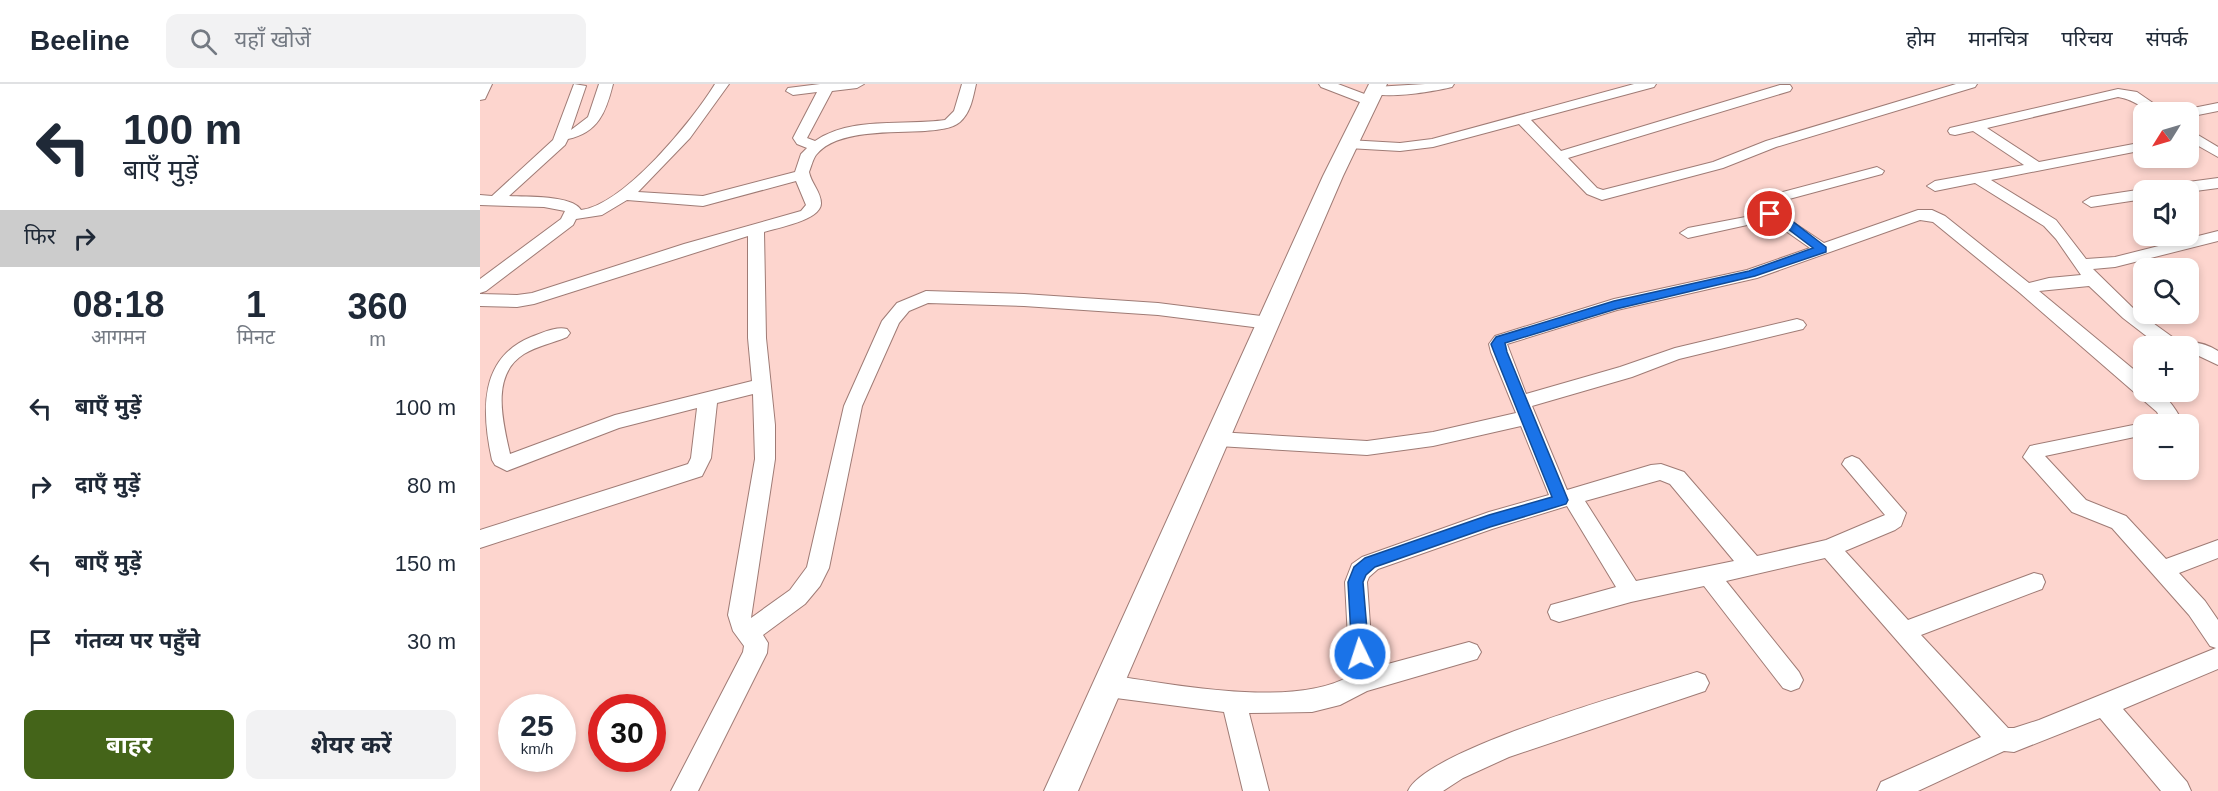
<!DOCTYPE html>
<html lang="hi">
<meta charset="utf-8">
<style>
:root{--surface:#fff;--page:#f2f2f3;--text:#1f2937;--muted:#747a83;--line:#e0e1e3;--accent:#446419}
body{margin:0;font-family:Arial,"Noto Sans Devanagari",sans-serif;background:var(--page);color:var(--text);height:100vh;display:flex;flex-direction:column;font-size:22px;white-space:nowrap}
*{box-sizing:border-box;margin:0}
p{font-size:20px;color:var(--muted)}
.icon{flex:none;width:33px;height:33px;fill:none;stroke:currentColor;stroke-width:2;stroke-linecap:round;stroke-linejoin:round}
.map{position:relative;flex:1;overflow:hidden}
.side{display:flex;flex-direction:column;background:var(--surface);width:480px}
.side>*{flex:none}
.top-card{background:#fff;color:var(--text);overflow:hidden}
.needle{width:39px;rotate:233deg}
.buttons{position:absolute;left:1653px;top:18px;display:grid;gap:12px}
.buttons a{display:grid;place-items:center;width:66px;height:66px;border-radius:12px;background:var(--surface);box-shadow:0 3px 9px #0003;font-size:30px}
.speed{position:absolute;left:18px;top:610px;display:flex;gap:12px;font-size:30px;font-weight:700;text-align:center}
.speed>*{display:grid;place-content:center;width:78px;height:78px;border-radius:50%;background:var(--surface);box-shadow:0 3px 9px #0003;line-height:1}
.speed small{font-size:15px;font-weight:400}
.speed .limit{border:9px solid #d22;background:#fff;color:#111}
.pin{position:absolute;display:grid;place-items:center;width:51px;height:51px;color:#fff;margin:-26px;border:3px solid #fff;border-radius:50%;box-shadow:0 2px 6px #0007}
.me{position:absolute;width:66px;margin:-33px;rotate:356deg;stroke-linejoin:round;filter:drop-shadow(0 0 4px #0008)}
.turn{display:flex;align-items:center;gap:21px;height:126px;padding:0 24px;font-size:27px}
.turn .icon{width:78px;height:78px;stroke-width:2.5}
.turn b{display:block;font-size:42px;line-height:51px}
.then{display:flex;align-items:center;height:57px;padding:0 24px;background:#0003;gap:12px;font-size:22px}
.eta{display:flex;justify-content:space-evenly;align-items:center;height:102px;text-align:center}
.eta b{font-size:36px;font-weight:700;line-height:42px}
.primary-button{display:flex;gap:12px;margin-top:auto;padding:12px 24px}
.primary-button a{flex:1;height:69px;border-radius:12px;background:var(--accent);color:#fff;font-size:24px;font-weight:700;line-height:69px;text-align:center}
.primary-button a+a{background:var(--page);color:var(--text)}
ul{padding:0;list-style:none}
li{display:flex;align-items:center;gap:18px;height:78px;padding:0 24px}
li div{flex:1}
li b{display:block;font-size:22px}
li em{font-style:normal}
header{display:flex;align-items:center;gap:36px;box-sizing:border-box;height:84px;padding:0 30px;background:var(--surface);border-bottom:2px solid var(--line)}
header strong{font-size:28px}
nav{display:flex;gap:33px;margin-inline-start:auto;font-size:21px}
.search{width:420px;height:54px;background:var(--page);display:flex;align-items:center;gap:15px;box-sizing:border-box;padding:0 21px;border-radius:12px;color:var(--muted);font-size:22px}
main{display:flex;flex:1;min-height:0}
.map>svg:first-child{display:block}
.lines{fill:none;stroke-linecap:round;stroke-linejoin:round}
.minor-casing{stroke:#9f7b75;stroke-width:2}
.major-casing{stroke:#9f7b75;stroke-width:2}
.minor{fill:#fff;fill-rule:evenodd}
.major{fill:#fff;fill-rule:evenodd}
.route{fill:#1a73e8;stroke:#114b97;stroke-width:1.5}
</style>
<header>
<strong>Beeline</strong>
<div class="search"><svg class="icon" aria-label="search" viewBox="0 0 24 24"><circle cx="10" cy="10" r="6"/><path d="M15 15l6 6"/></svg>यहाँ खोजें</div>
<nav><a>होम</a><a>मानचित्र</a><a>परिचय</a><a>संपर्क</a></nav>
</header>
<main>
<section class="side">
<div class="top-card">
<div class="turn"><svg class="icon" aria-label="left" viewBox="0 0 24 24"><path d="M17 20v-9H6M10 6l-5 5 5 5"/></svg><div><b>100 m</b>बाएँ मुड़ें</div></div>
<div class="then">फिर<svg class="icon" aria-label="right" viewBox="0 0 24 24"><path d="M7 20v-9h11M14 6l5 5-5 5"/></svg></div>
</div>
<div class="eta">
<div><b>08:18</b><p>आगमन</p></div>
<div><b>1</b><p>मिनट</p></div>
<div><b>360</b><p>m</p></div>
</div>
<ul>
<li><svg class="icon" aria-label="left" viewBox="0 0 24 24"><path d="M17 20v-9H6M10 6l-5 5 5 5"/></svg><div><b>बाएँ मुड़ें</b></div><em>100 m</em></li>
<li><svg class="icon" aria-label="right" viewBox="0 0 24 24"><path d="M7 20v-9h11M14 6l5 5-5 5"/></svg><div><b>दाएँ मुड़ें</b></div><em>80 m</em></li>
<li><svg class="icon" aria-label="left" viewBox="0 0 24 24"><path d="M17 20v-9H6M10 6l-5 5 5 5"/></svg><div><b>बाएँ मुड़ें</b></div><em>150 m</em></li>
<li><svg class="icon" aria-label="arrive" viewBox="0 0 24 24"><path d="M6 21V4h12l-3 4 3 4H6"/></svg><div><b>गंतव्य पर पहुँचे</b></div><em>30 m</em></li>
</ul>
<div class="primary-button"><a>बाहर</a><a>शेयर करें</a></div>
</section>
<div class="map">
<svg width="1738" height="707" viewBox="0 0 1738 707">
<rect width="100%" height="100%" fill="#fdd5ce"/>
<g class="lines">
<defs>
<g id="minor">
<polygon points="0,0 12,0 5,15 0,16"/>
<path d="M94 0 106 2 91 46 108 33 119 0H133C126 28 118 49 88 55L85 61 29 112C46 113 93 111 101 126 144 121 213 36 235 0H249L210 54 158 108 223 112 315 88 321 70 327 64 317 60 313 54 337 8 313 11 306 7 308 4 340 0H384L377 4 352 7 327 54 335 57C371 32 424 42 465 36L474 27 482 0H496C493 13 491 28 480 38 472 45 456 46 445 47 414 49 356 45 336 71 333 75 331 83 329 88 331 99 341 108 341 119 342 136 297 144 284 148L286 254 295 341V375L271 534 310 506 327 483 364 322 402 237 417 219 446 207 544 210 678 219 789 233 795 235 798 239 795 243 789 245 678 231 544 222 448 219 429 227 419 239 382 322 349 484 340 502 325 520 283 551 288 559 287 569 218 707H191L263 568 264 562 253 547 248 531 275 375 273 310 237 319 231 374 222 392 0 464V446L208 380 211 374 217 324 139 344 27 387 15 381 12 376C1 326 0 274 51 253 62 249 76 242 87 245L90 249 87 253C73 259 57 262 44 270 10 291 23 338 30 370L135 331 272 297 268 254V152L54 220 37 223 0 222V210L37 211 52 209 204 160 321 127 326 121 316 97 223 122 147 116 122 131 96 135 93 141 6 207 0 209V195L81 135 85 127 64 123 0 121V111L12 112 73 56Z"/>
<polygon points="839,0 858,0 895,14 897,17 890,21 885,20 841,3"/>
<path d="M945 0H974L972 3C956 7 899 17 888 7L895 3Z"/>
<polygon points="1154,0 1176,0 1174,3 1051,36 1081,67 1300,1 1310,1 1312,4 1310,7 1088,74 1117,104 1123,106 1233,78 1286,57 1476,0 1497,0 1495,3 1296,63 1243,84 1122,116 1107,110 1039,40 953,63 920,67 868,64 861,60 868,56 920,59 952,55"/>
<path d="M1638 5 1657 8 1686 28C1663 30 1659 16 1638 13L1507 44 1559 78 1664 58V66L1511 96 1576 136 1606 175 1635 173 1738 147V157L1635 183 1613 185 1655 226 1702 260C1714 256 1727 260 1738 267V281L1719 272 1708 270V262L1678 261 1643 234 1609 202 1559 207 1664 294V308C1684 308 1690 316 1700 333L1694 340H1664V351L1565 372 1606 416 1646 432 1686 475 1738 456V474L1699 489 1725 517 1738 536V585L1643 625 1707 698 1711 707H1681L1620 634 1534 668 1524 667 1438 707H1397L1401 698 1501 653 1345 474 1246 497 1319 588 1323 596 1319 604 1311 607 1303 604 1224 502 1151 518 1079 538 1071 535 1068 528 1071 521 1136 503 1087 422 1012 445 898 485 889 493 887 498 893 584 989 558 997 561 1001 568 997 575 887 607 860 621 832 628 769 629 789 707H763L744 628 628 613 620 610 616 602 620 594 628 591C693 600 812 625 870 592L865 498 872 480 882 473 1009 428 1069 411 1041 342 953 362 887 371 738 362 731 360 728 355 731 350 738 348 887 357 953 348 1036 329 1011 268 1009 260 1015 252 1134 215 1267 186 1330 164 1290 136 1208 154 1200 149 1208 144 1276 131 1282 128 1281 120 1288 112 1397 83 1404 87 1402 90 1298 118V128L1344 159 1438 126H1452L1465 132 1549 199 1569 194 1601 191 1576 155 1564 142 1495 99 1455 107 1447 102 1455 97 1544 81 1493 47 1475 51 1470 50 1468 47 1470 44ZM1440 136 1453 138 1540 209 1677 328 1679 332 1669 335 1668 338 1550 362 1543 373 1592 428 1632 444 1709 531 1730 562 1736 564 1559 636 1534 644H1528L1441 551 1562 505 1565 498 1562 491 1554 489 1428 536 1365 467 1415 446 1421 442 1426 429 1379 375 1372 372 1365 375 1362 380 1405 431 1346 456 1277 472 1204 388 1181 380 1171 381 1087 406 1052 322 1152 293 1199 275 1323 245 1326 241 1323 237 1317 235 1195 264 1140 283 1046 310 1027 260 1137 226 1277 194ZM1180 396 1190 400 1254 477 1156 497 1105 417Z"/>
<polygon points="1738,19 1738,27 1708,33 1708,28 1701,28 1703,26"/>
<polygon points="1708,45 1738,63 1738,73 1708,56"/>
<polygon points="1738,94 1738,104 1708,108 1678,106 1686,101"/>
<polygon points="1664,105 1668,106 1664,106 1664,115 1611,123 1603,118 1611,113"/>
<path d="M1217 588 1225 591 1229 599 1225 607 1029 673 983 694 963 707H928C946 665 1166 604 1217 588Z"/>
</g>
<polygon id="major" points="889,0 907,0 863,92 598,707 564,707 843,92"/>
</defs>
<use href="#minor" class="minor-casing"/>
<use href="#major" class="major-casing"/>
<use href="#minor" class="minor"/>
<use href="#major" class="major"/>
</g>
<polygon class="route" points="1290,127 1312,137 1346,163 1346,168 1275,192 1136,225 1025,259 1027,268 1088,416 1086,420 1010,443 895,483 886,491 883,498 889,570 886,575 880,578 875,575 872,570 868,498 874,483 885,474 1009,431 1072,413 1014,268 1011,260 1016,253 1134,217 1269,187 1333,164 1304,142 1286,132 1286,128"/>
</svg>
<div class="buttons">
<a><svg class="needle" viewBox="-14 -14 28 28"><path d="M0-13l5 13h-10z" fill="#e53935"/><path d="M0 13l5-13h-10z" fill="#747a83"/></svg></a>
<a><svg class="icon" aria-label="sound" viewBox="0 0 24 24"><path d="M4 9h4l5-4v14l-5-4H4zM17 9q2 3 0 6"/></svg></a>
<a><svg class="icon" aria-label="search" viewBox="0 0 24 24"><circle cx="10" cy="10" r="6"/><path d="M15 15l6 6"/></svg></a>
<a>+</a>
<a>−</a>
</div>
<div class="speed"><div>25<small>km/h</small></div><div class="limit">30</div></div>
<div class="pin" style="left:1290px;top:130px;background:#d93025"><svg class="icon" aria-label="arrive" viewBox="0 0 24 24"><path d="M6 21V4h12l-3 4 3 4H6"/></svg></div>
<svg class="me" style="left:880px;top:570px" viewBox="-20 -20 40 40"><circle r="17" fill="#1a73e8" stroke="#fff" stroke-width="3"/><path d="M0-11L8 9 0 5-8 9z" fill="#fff"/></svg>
</div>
</main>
